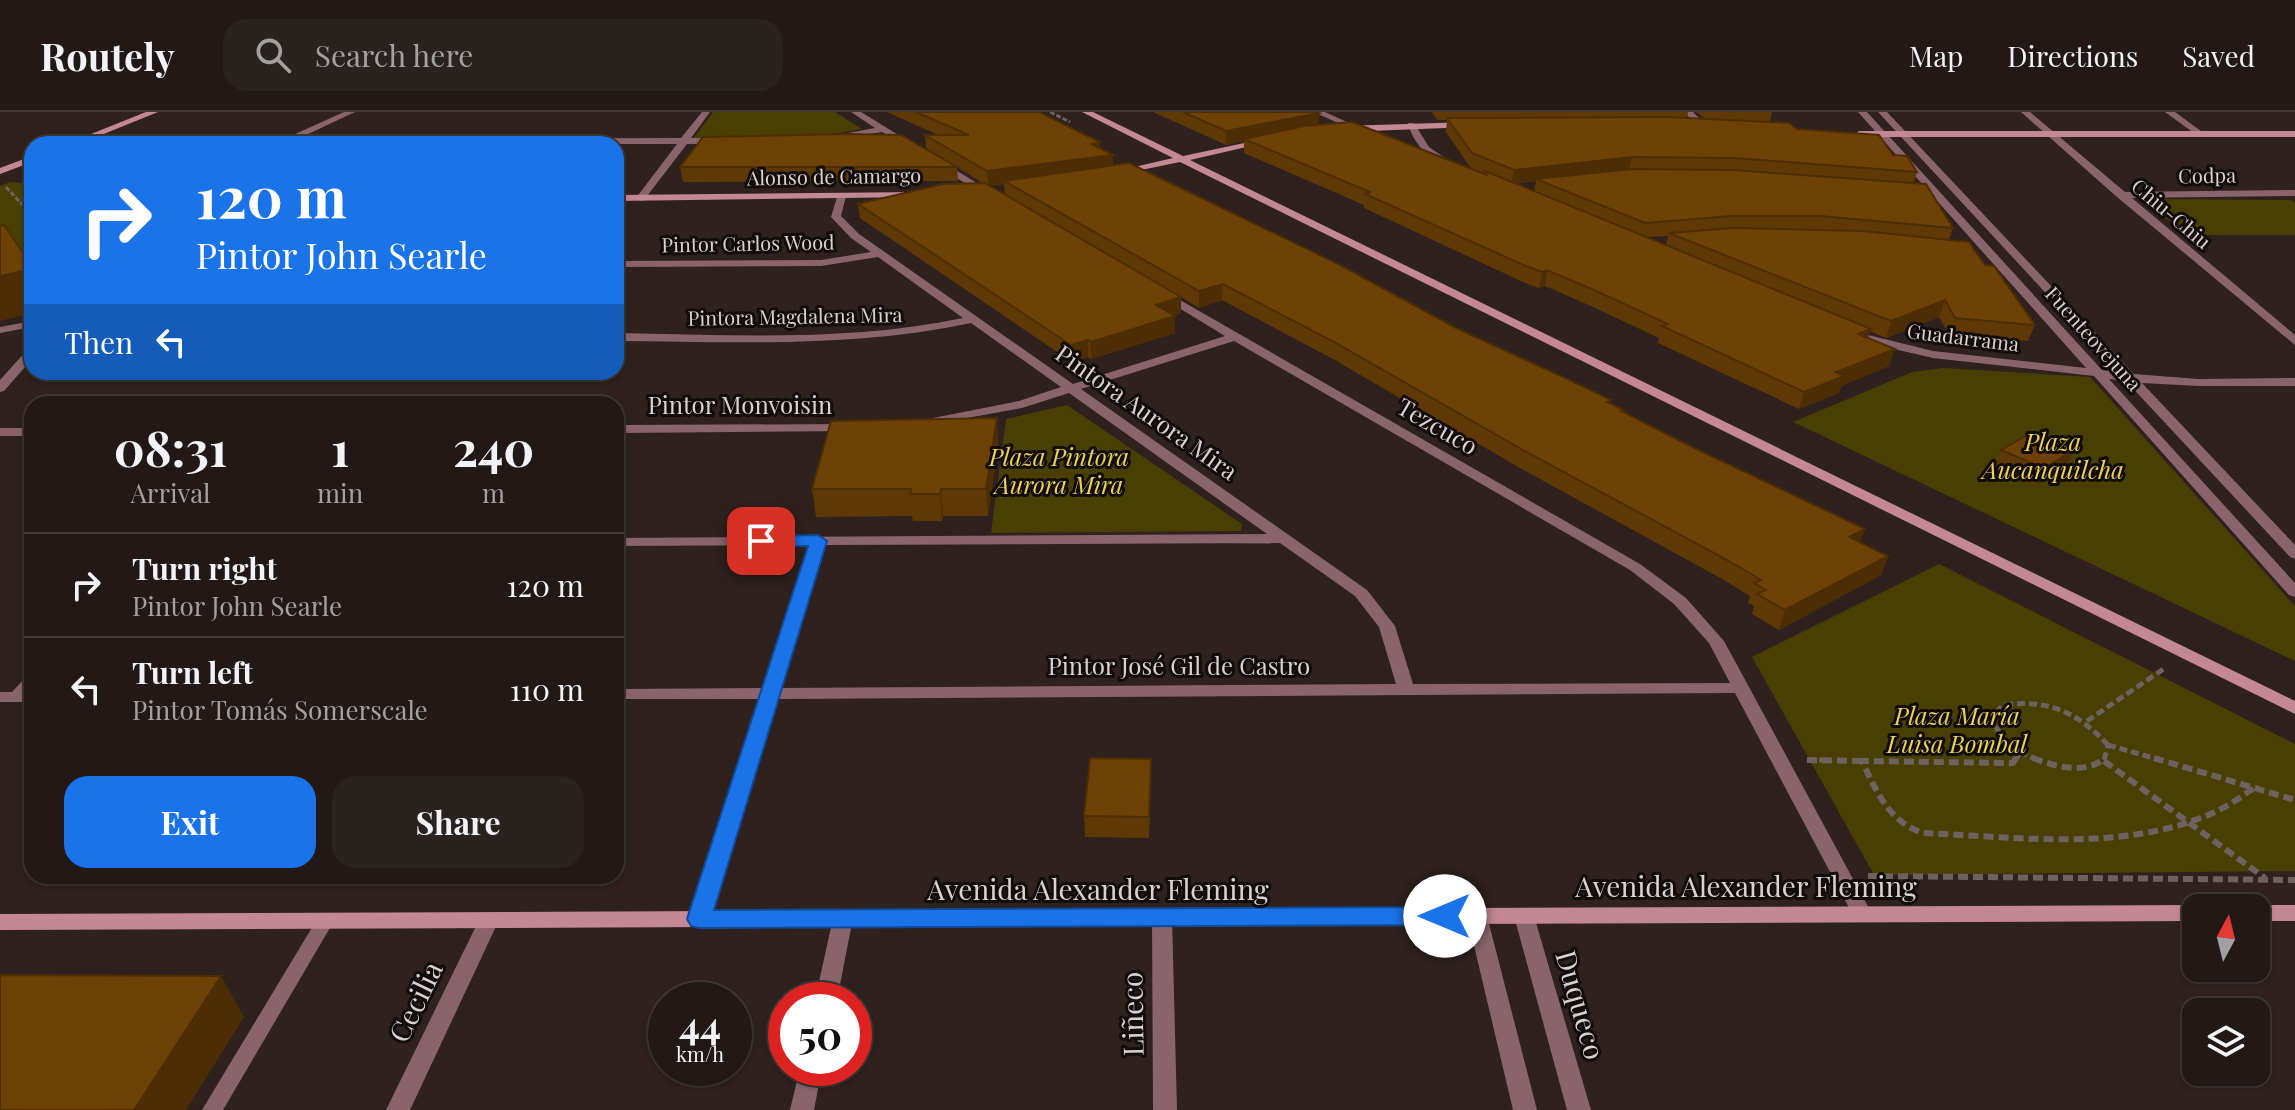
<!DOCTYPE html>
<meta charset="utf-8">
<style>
:root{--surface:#221916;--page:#2a221f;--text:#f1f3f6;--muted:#a2a0a1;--line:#3f3835;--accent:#1a73e8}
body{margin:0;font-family:"Playfair Display",serif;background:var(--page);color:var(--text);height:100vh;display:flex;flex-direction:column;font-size:30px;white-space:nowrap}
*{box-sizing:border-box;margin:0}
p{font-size:26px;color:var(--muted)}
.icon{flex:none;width:44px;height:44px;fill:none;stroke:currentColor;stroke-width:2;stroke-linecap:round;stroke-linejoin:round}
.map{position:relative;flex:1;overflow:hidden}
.sheet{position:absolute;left:24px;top:284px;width:600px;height:488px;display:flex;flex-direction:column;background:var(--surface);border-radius:24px;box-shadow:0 2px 6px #0004,0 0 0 2px var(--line)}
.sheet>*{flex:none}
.top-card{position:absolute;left:24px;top:24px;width:600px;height:244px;border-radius:24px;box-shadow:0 2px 6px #0004,0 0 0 2px var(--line);background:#1a73e8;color:#fff;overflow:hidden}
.needle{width:52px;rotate:7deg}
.fabs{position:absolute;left:2182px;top:782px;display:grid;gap:16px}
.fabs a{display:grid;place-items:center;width:88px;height:88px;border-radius:16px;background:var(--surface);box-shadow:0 2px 6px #0004,0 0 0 2px var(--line);font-size:40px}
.speed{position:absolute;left:648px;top:870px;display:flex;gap:16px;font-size:40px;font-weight:700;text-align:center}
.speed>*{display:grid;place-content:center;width:104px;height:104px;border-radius:50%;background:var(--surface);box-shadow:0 2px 6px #0004,0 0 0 2px var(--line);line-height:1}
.speed small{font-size:20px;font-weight:400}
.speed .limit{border:12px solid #d22;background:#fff;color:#111}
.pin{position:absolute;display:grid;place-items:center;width:68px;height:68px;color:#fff;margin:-34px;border-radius:16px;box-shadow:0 4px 12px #0006}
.me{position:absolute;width:88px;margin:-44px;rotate:270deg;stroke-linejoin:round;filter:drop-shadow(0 0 6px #0008)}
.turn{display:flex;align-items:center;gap:28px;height:168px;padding:0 40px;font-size:36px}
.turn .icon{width:104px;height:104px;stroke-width:2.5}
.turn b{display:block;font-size:56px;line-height:68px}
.then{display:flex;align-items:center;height:76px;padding:0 40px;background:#0003;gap:16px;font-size:30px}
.eta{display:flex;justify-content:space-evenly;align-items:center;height:136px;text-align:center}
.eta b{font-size:48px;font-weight:700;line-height:56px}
.cta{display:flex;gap:16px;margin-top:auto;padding:16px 40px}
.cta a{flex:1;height:92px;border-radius:24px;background:var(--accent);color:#fff;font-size:32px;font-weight:700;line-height:92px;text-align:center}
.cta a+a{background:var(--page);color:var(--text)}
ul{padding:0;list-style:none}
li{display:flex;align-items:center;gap:24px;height:104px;padding:0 40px;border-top:2px solid var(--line)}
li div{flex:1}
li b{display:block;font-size:30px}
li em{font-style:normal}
header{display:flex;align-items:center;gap:48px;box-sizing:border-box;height:112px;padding:0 40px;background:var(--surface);border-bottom:2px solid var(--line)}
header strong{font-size:38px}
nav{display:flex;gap:44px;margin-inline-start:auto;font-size:28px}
.search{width:560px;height:72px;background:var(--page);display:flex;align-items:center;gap:20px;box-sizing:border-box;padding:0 28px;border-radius:24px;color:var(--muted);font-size:30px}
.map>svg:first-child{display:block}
.green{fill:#4a3f03}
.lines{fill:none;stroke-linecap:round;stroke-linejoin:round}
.path-far2{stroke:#6d625f;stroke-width:3;stroke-dasharray:5 2;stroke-linecap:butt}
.path-far1{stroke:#6d625f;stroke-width:5;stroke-dasharray:8 4;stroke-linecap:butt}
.path{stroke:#6d625f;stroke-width:6;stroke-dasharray:10 5;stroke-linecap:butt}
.lane{fill:#8a646d;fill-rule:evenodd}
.street{fill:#8a646d;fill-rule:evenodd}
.secondary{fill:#c48796;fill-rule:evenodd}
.wall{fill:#5f3905;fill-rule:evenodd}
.shaded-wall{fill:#4d2e04}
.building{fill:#6e4206;stroke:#4d2e04;stroke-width:2}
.route{fill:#1a73e8;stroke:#114b97;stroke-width:2}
.labels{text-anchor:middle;stroke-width:6;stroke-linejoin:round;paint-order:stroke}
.far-street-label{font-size:20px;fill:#dad1cf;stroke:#120c0b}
.street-label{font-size:24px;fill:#dad1cf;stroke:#120c0b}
.park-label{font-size:24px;font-style:italic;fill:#ead258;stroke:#120c0b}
.near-street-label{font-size:28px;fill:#dad1cf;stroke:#120c0b}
</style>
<header>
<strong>Routely</strong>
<div class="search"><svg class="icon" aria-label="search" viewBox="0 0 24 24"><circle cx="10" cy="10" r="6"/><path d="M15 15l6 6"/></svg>Search here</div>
<nav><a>Map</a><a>Directions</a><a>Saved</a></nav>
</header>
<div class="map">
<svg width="2295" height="998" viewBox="0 0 2295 998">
<rect width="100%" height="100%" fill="#2e211e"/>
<g class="green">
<polygon points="713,0 835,0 862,17 825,23 694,26"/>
<polygon points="10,70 32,72 32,145 0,152 0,74"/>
<polygon points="2140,87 2291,88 2295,91 2295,123 2188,123"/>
<polygon points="1943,256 2090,265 2295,494 2295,549 1793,310 1912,260"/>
<polygon points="1067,293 1242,412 1241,419 991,421 1006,307"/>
<polygon points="1939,452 2295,632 2295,759 1874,763 1752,545"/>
</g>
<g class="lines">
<g class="path-far2">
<polyline points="1050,0 1070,10"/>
<polyline points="6,75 32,103"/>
<polyline points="17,141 32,137"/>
</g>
<g class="path-far1">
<polyline points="2087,609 2165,556"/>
<polyline points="2108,633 2160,648"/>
<polyline points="1807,648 1829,648"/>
<polyline points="2015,648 2020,641"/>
<path d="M2038 648C2013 638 2001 631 1992 605L2003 593C2049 587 2077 600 2108 633"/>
<polyline points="2104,648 2108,633"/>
</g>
<g class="path">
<path d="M2016 646 2013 651 1862 649C1877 680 1888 709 1923 721 2020 725 2127 741 2217 699 2230 693 2242 684 2254 676"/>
<path d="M2033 646C2056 655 2085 663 2105 646"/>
<polyline points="2154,646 2295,688"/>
<polyline points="1807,648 1862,649"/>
<polyline points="2104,649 2265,766"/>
<polyline points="1868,764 2295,768"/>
</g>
<g class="lane">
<polygon points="32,209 32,215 0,221 0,215"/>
<polygon points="325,802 331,804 334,809 223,998 202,998 319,804"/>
</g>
<g class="street">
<polygon points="344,0 355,0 306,23 379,27 681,26 702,0 710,0 691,26 720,26 724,29 720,32 687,32 644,88 641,89 636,86 677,32 367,32 295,28 286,32 273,32"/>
<polygon points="851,0 861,0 913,32 905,34 882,20 832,28 832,24 875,16"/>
<polygon points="1314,0 1325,0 1360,16 1353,18"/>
<polygon points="1684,0 1693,0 1706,13 1699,15"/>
<polygon points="1858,0 1867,0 2102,258 2119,260 1878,0 1887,0 2134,262 2198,267 2295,266 2295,274 2198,274 2142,271 2295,433 2295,447 2290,445 2126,269 2109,267 2295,471 2295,485 2289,483 2094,264 1933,246 1864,230 1862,227 1868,223 1933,239 2086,256"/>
<polygon points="2021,0 2030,0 2125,80 2295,78 2295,84 2132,86 2295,223 2295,233 2117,85"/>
<polygon points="2165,0 2175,0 2205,22 2198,24"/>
<path d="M1408 11H1414L1429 35 1451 50V54C1432 54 1411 28 1408 11Z"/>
<polygon points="938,51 944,51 995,82 987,84 938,55"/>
<path d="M838 82 846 84 841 104 859 122 1073 272 1225 224 1156 182 1166 180 1640 452 1686 486 1724 529 1872 802 1869 807 1862 810 1855 807 1735 581 777 587 709 807 706 813 699 815 692 813 689 807 760 587H616V577L763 576 809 433 616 434V426L1267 422 1069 281 1022 296 928 313V307L1019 289 1061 275 971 211C854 236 735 230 616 229V221C732 223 849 230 963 206L878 145 821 154 616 155V149L821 148 871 140 851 126 831 105ZM1234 229 1630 458 1674 492 1709 531 1730 571 1413 572 1395 514 1367 478 1081 277ZM1280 431 1355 484 1379 515 1396 572 780 576 824 433Z"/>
<polygon points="32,236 32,247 4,279 0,280 0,268 28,237"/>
<polygon points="850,312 857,316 855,319 616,321 616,313"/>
<rect x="0" y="316" width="32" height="8"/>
<polygon points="32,564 32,590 0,590 0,580 12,580 26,565"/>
<polygon points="1477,796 1484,799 1487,804 1537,998 1513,998 1467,804 1470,799"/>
<polygon points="1524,796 1531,799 1534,804 1591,998 1567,998 1514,804 1517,799"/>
<polygon points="1162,797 1169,799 1172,805 1177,998 1153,998 1152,805 1155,799"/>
<polygon points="843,798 850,800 853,806 837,888 815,888 833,806 836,800"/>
<polygon points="489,800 496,802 499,808 410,998 386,998 479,808 482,802"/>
<polygon points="800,956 822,956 814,998 790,998"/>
</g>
<g class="secondary">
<polygon points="146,0 158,0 79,32 66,32"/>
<polygon points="1082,0 1093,0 1183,44 1268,26 1268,30 1190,48 2295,589 2295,602 1180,50 1117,63 1117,59 1173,46"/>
<polygon points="1468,10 1472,13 1471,15 1344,20 1340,17 1344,14"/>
<polygon points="2295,19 2295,25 1859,25 1855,22 1859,19"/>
<polygon points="32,44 32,50 0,62 0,56"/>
<polygon points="921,80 923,82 918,85 616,89 616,83"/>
<polygon points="2196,793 2204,796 2196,796 2196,809 0,818 0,802"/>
<polygon points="2256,793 2295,793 2295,809 2256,809 2256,796 2248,796"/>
</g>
</g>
<g class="wall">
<path d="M887 0H1039L1113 43V54L1456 216 1610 291 1624 301 1860 430 1888 444 1881 463 1779 518 1752 502 1754 494 1748 491 1750 484 1724 468 1520 356 1333 247 1222 188 1199 196 1181 185V201L1174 204 1175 221 1091 247 1088 245 1072 250 860 106 858 92 984 72 957 55 958 69 683 70 680 55 952 52 926 36 925 23H938ZM1004 72 1005 83 989 74Z"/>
<path d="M1153 0H1316L1319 1 1318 13 1484 62V61L1470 55 1446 20 1447 8H1437L1432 0H1688L1687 6H1704L1696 0H1772L1770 10 1893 43 1917 60 1914 71 1953 116 1949 128 1985 153 2035 213 2028 229 1949 222 1939 205 1886 226 1870 219 1868 226 1889 254 1841 274 1839 281 1799 297 1658 231 1659 226 1591 194 1545 174 1539 176 1523 170 1364 96V93L1244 41V29L1226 33ZM1536 69 1534 79 1515 72ZM1668 124 1666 133 1647 125Z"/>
<polygon points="997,306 998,333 988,404 943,404 942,409 913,409 912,404 816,405 812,377"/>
<polygon points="2001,338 2066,356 2036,374 1994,357"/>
<polygon points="1151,668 1149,726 1085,725 1084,704"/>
</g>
<g class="shaded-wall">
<polygon points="1319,1 1318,14 1244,27 1244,29 1226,33 1226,19"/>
<polygon points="1100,30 1100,44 1113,43 1113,57 1004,69 1004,72 988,74 987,59"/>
<polygon points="1632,45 1629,59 1536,67 1536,69 1511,72 1514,58"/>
<polygon points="32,157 32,201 0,209 0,164"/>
<polygon points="1547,158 1545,174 1539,176 1542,160"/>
<polygon points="1223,172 1222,188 1199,196 1199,179"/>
<polygon points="1181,185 1181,201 1156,210 1156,193"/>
<polygon points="1945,188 1939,205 1886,226 1891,209"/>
<polygon points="1175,204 1175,221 1091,247 1091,230"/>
<polygon points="1871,217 1865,233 1858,222"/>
<polygon points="1088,228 1088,245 1072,250 1071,233"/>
<polygon points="1895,237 1889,254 1841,274 1839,281 1799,297 1804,280 1836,260"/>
<polygon points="997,306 998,333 988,404 986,377"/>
<polygon points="2074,338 2066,356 2036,374 2044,356"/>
<polygon points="941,377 943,404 942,409 940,382"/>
<polygon points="1865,417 1858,436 1849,425"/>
<polygon points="1888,444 1881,463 1779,518 1785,498"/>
<polygon points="221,864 244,905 186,998 134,998"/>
</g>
<g class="building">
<polygon points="916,0 1039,0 1100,30 1092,32 1113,43 987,59 925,23 969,23"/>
<polygon points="1183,0 1316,0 1319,1 1226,19"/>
<polygon points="1667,5 1789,11 1797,17 1879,23 1893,43 1907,44 1917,60 1734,46 1632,45 1514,58 1472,41 1447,6"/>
<polygon points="1352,10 1487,63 1485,59 1871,217 1858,222 1895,237 1836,260 1844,264 1804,280 1662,214 1668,212 1594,178 1547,158 1542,160 1526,154 1365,82 1370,80 1244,27 1304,14"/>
<polygon points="849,22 901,23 957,55 680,55 703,25"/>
<polygon points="1129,51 1340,153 1456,216 1578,272 1611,288 1607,290 1624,298 1621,299 1688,333 1865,417 1849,425 1888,444 1785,498 1757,482 1766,478 1754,471 1761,468 1729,449 1523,338 1334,230 1223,172 1199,179 1004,69"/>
<polygon points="1632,57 1733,58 1926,72 1953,116 1820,104 1732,104 1645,111 1536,67"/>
<polygon points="985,71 1181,185 1156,193 1175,204 1091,230 1088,228 1071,233 858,92 943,72"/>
<polygon points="4,113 32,154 32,157 0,164 0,114"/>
<polygon points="1733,116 1863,119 1969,130 1985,153 1994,154 2035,213 1955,206 1945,188 1891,209 1669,121"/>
<polygon points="997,306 986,377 941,377 940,382 910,382 911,377 812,377 831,309"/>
<polygon points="2031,321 2074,338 2044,356 2001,338"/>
<polygon points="1090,646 1151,647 1149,705 1084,704"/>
<polygon points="0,863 221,864 134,998 0,998"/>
</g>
<polygon class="route" points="818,423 827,429 714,798 1445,795 1453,798 1457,804 1453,810 1445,813 699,816 691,814 687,807 808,434 761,434 752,429 761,424"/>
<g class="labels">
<g class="far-street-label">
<text transform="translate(2207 64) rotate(-1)" y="7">Codpa</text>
<text transform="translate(834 65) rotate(-1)" y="7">Alonso de Camargo</text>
<text transform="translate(2171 102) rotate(40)" y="7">Chiu-Chiu</text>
<text transform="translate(748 132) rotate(-1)" y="7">Pintor Carlos Wood</text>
<text transform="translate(795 205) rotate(-1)" y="7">Pintora Magdalena Mira</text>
<text transform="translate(1963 226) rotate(7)" y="7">Guadarrama</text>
<text transform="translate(2093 227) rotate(48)" y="7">Fuenteovejuna</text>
</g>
<g class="street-label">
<text x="740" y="302">Pintor Monvoisin</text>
<text transform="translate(1146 301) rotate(35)" y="8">Pintora Aurora Mira</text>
<text transform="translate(1437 315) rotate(30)" y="8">Tezcuco</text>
<text x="1179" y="563">Pintor José Gil de Castro</text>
</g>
<g class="park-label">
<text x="2053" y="339">Plaza<tspan x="2053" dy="28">Aucanquilcha</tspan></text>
<text x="1059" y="354">Plaza Pintora<tspan x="1059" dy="28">Aurora Mira</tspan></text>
<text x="1957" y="613">Plaza María<tspan x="1957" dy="28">Luisa Bombal</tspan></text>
</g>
<g class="near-street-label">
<text x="1746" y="785">Avenida Alexander Fleming</text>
<text x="1098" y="788">Avenida Alexander Fleming</text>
<text transform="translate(416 890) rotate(-64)" y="10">Cecilia</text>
<text transform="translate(1580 893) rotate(74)" y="10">Duqueco</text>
<text transform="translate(1133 902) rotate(-91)" y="10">Liñeco</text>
</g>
</g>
</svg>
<div class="fabs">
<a><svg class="needle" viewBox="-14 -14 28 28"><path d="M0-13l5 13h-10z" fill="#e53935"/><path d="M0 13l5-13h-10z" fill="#a2a0a1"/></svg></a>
<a><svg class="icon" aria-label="layers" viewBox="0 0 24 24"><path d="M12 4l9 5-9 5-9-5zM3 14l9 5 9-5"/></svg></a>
</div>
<div class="speed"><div>44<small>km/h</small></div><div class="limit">50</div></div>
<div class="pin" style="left:761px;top:429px;background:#d93025"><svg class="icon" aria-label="arrive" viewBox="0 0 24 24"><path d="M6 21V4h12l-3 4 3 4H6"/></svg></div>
<svg class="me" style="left:1445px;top:804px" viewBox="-20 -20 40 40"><circle r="19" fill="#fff"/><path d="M0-13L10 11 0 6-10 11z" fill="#1a73e8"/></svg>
<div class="top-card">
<div class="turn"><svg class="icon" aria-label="right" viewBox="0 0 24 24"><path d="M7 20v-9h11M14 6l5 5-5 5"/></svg><div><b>120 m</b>Pintor John Searle</div></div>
<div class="then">Then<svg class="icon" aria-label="left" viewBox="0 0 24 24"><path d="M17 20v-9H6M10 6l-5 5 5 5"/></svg></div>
</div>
<section class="sheet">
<div class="eta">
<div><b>08:31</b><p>Arrival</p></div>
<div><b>1</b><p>min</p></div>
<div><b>240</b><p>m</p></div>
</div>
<ul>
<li><svg class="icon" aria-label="right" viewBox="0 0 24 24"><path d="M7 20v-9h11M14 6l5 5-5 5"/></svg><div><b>Turn right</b><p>Pintor John Searle</p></div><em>120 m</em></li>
<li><svg class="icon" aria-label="left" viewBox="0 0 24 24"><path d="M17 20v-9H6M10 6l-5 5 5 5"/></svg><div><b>Turn left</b><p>Pintor Tomás Somerscale</p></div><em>110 m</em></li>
</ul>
<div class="cta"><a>Exit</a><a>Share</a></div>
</section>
</div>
